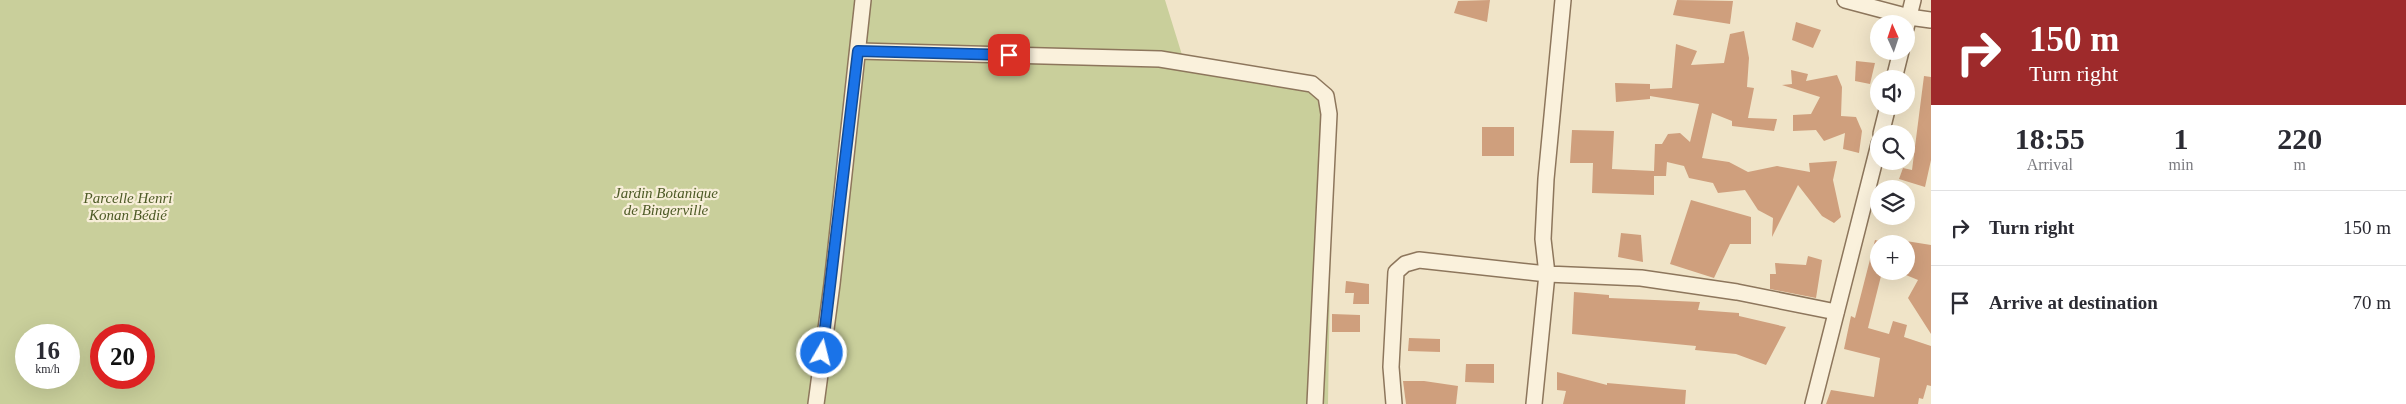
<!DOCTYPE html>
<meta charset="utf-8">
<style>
:root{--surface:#fff;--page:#f7f7f7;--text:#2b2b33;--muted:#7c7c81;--line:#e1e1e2}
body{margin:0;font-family:"Times New Roman",serif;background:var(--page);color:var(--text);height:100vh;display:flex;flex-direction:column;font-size:19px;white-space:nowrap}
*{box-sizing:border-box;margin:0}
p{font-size:16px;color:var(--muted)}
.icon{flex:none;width:28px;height:28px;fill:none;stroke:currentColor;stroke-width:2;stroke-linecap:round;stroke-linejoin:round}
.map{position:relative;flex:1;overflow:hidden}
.sheet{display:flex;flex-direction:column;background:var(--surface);width:475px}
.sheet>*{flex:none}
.guide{background:#9e2a2b;color:#fff;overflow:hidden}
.needle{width:32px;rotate:357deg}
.buttons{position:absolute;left:1870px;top:15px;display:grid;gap:10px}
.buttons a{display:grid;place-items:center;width:45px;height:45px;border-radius:50%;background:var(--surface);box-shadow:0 5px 20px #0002;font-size:25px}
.speed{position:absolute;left:15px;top:324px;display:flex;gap:10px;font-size:25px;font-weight:700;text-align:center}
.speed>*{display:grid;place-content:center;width:65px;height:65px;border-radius:50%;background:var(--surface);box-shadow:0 5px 20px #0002;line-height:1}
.speed small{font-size:12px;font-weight:400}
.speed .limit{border:8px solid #d22;background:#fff;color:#111}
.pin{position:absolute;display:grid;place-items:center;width:42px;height:42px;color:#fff;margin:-21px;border-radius:10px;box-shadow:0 2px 8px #0006}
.me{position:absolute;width:55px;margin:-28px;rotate:8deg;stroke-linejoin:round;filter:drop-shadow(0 0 4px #0008)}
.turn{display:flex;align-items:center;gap:18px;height:105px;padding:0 15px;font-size:22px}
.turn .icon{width:65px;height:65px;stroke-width:2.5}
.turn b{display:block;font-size:35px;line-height:42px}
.eta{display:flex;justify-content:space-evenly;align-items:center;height:85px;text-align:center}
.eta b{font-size:30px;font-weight:700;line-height:35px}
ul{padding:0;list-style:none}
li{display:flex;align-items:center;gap:15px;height:75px;padding:0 15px;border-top:1px solid var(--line)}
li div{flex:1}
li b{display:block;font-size:19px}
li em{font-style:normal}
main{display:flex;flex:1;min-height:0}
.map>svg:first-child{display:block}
.green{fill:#c9cf9b;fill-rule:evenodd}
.building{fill:#cf9f7d}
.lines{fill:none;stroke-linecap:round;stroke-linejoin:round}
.minor-casing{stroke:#8d765c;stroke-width:18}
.minor{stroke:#faf1dc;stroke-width:15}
.route-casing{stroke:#114b97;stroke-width:12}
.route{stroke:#1a73e8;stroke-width:9}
.labels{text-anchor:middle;stroke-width:4.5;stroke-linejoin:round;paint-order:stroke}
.park-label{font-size:15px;font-style:italic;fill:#4d5a26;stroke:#f7eed8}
</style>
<main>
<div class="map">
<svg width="1931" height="404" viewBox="0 0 1931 404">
<rect width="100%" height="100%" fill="#f0e4c8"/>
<path class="green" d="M0 0H1165L1187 71 1333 95 1328 404H0ZM26 335H69V378H26ZM101 335H144V378H101Z"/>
<g class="building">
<polygon points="1490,0 1487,22 1454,13 1458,1"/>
<polygon points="1677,0 1733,1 1730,24 1673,15"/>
<polygon points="1796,22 1821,30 1813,48 1792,40"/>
<polygon points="1744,31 1749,58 1747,87 1754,88 1748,118 1777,119 1774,131 1732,126 1732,121 1712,113 1702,158 1729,162 1748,172 1777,166 1810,172 1809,163 1837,161 1833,180 1841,217 1834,223 1822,216 1798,185 1772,237 1773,218 1758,210 1745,190 1718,193 1713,183 1689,178 1684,166 1667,162 1666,176 1654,176 1654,195 1592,193 1593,163 1570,163 1572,130 1614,131 1612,169 1654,171 1655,144 1662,144 1668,134 1680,133 1690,142 1699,104 1650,96 1650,99 1616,102 1615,83 1650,84 1650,89 1672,88 1676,44 1697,51 1691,65 1724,63 1730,34"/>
<polygon points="1856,61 1875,63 1870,84 1855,81"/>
<polygon points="1791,70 1808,74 1806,81 1837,75 1842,87 1841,116 1856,117 1862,131 1859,153 1843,149 1845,133 1824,141 1816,130 1793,131 1793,115 1811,114 1820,97 1782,85 1792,84"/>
<polygon points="1924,76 1931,77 1931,160 1925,187 1899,179 1903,168 1912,170"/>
<rect x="1482" y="127" width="32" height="29"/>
<polygon points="1691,200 1751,217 1751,244 1730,244 1714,278 1670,264"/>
<polygon points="1621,233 1641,235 1643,262 1618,257"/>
<polygon points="1875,240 1879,241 1879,271 1882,272 1868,328 1889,334 1893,321 1907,325 1904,337 1931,346 1931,386 1927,385 1923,399 1919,398 1918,404 1826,404 1831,390 1874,397 1880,358 1844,349 1851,316 1855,318"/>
<polygon points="1906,241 1931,245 1931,334 1908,298 1918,280 1906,275"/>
<polygon points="1808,256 1822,260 1816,298 1770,289 1770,274 1776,274 1775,263 1806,265"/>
<polygon points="1346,281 1369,284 1369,304 1353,304 1354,293 1345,293"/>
<polygon points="1574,292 1609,295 1609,298 1700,302 1698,310 1739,313 1739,316 1786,327 1766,365 1736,354 1695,350 1696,346 1572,334"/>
<polygon points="1332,314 1360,315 1360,332 1332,332"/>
<polygon points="1409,338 1440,339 1440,352 1408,351"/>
<polygon points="1466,364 1494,364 1494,383 1465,382"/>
<polygon points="1557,372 1607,385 1607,383 1686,390 1685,404 1563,404 1566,391 1557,390"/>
<polygon points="1403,381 1424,381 1458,386 1456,404 1406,404"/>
</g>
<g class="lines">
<defs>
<g id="minor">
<polyline points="1563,0 1546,179 1543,239 1547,274 1641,278 1737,292 1836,312"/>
<polyline points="1845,0 1909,17 1931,20"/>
<polyline points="1906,28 1913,0"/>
<polyline points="859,51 1160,59 1312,84 1326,96 1329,114 1315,404"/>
<polyline points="1894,79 1901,51"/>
<polyline points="1881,134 1888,106"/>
<polyline points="816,404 832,284 863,0"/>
<polyline points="1394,404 1391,367 1396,272 1405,264 1419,260 1547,274 1534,404"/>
<polyline points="1813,404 1879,144"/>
</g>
</defs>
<use href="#minor" class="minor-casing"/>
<use href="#minor" class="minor"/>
</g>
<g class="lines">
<defs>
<polyline id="route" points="822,353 858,51 1009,55"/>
</defs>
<use href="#route" class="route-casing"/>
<use href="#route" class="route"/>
</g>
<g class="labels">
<g class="park-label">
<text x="666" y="198">Jardin Botanique<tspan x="666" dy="17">de Bingerville</tspan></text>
<text x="128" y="203">Parcelle Henri<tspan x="128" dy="17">Konan Bédié</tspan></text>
</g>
</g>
</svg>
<div class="buttons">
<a><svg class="needle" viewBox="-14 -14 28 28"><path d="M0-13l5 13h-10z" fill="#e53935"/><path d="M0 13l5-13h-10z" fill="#7c7c81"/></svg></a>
<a><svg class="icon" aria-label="sound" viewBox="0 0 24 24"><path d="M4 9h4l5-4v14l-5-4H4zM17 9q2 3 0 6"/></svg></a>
<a><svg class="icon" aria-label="search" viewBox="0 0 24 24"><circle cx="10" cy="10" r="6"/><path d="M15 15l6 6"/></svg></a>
<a><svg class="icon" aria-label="layers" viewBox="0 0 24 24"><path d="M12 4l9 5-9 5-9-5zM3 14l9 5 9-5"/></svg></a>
<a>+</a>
</div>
<div class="speed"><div>16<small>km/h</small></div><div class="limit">20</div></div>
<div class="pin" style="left:1009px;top:55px;background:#d93025"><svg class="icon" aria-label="arrive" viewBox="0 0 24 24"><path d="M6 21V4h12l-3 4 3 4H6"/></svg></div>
<svg class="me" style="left:822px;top:353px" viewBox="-20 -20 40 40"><circle r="17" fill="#1a73e8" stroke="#fff" stroke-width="3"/><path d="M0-11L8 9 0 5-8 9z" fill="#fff"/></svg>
</div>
<section class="sheet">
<div class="guide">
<div class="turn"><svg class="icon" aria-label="right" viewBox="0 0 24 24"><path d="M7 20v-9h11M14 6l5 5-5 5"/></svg><div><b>150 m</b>Turn right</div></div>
</div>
<div class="eta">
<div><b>18:55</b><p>Arrival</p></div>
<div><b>1</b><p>min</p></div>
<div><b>220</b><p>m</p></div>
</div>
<ul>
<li><svg class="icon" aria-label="right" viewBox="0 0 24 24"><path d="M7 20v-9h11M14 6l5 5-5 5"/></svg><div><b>Turn right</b></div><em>150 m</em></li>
<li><svg class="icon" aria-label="arrive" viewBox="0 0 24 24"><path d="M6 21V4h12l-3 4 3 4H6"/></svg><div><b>Arrive at destination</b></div><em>70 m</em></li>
</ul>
</section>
</main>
